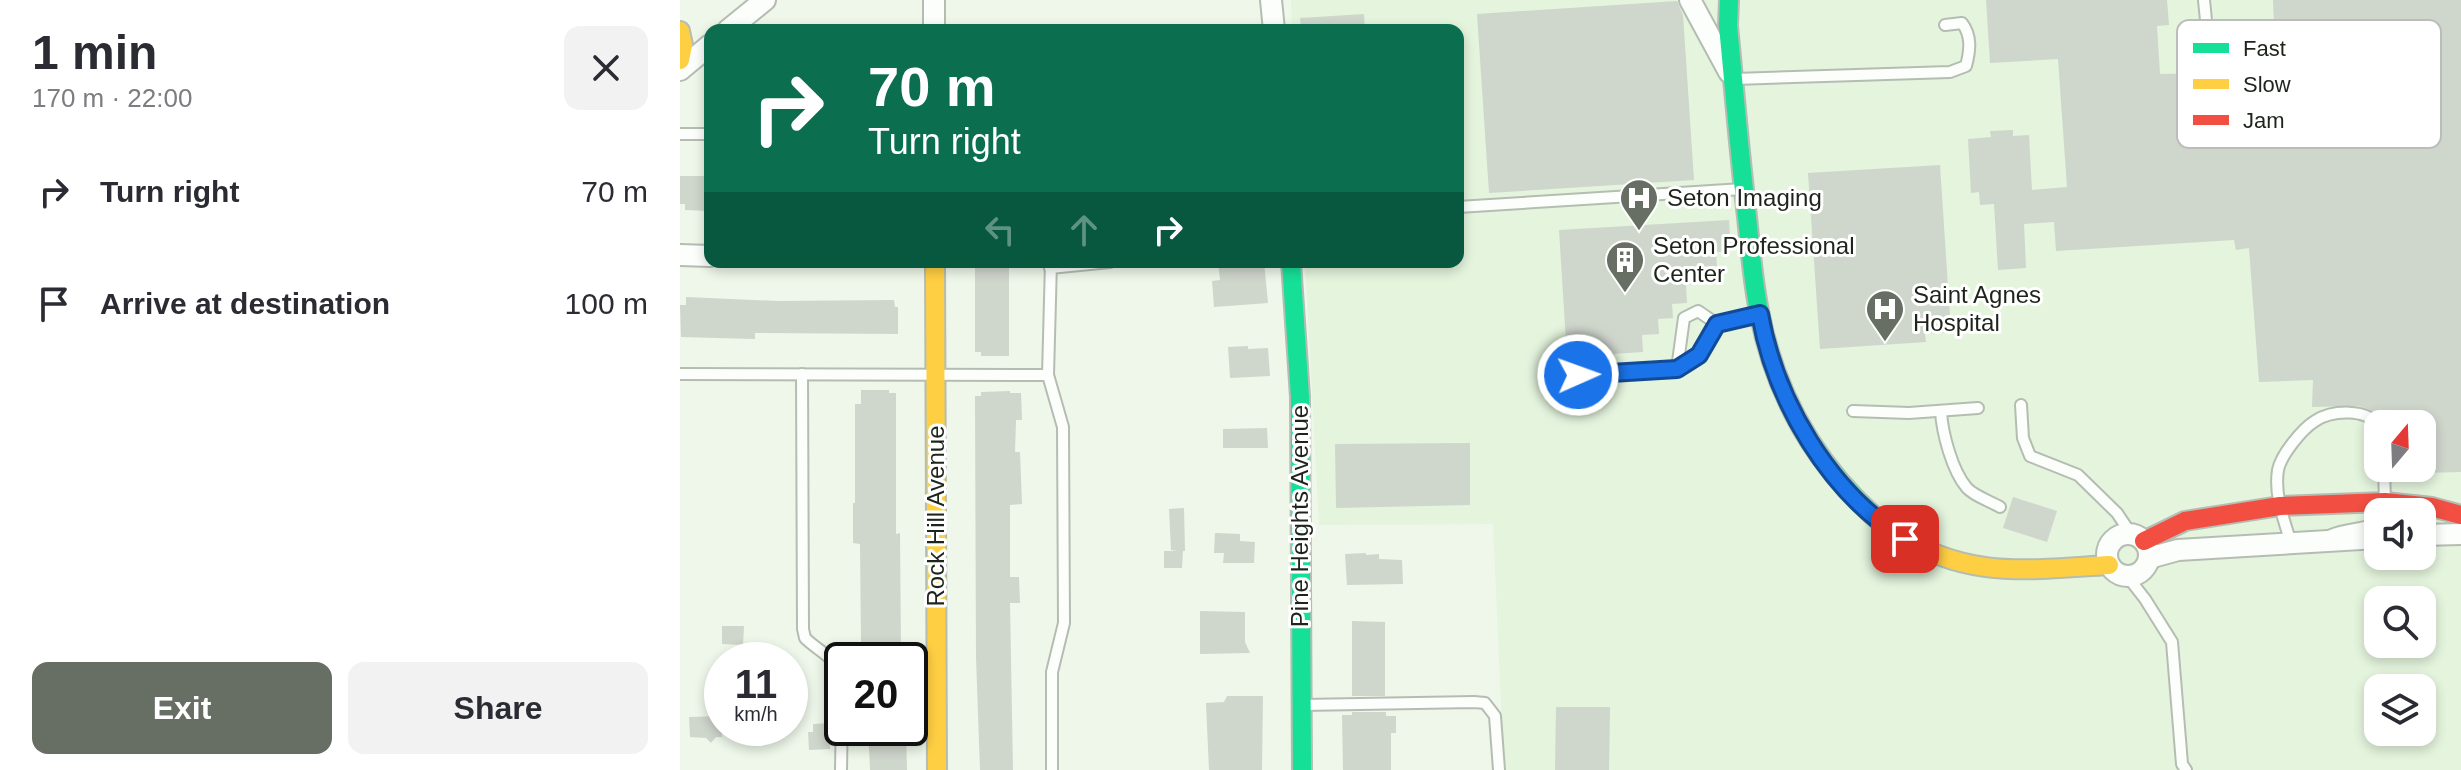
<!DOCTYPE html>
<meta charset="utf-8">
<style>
:root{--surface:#fff;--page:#f2f2f3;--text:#2b2b33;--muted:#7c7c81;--accent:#676e63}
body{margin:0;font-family:Helvetica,sans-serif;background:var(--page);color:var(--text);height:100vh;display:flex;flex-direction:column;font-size:30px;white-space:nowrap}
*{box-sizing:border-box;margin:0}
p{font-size:26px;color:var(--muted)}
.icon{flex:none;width:44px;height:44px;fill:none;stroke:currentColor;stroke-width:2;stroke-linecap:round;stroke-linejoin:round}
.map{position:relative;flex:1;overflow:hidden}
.details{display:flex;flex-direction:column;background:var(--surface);width:680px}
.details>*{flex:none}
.top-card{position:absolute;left:24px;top:24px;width:760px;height:244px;border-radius:16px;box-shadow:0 4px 12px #0003;background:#0b6e4f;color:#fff;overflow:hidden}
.needle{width:52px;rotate:19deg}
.tools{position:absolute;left:1684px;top:410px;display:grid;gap:16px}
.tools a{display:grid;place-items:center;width:72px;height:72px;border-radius:16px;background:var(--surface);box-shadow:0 4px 12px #0003;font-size:40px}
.speed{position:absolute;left:24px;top:642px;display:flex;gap:16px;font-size:40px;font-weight:700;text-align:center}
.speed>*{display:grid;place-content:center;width:104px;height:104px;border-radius:50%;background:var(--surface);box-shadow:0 4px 12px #0003;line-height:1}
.speed small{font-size:20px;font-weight:400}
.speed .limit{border:4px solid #111;border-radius:12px;background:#fff;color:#111}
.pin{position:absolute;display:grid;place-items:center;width:68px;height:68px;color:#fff;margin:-34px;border-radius:16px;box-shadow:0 4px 12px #0006}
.me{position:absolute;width:88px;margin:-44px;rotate:88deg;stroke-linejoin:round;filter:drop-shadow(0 0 6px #0008)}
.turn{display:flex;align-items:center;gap:28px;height:168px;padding:0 32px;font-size:36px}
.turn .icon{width:104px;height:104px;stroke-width:2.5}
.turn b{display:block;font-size:56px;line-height:68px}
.lanes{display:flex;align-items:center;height:76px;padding:0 32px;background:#0003;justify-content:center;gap:40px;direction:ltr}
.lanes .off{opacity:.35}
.round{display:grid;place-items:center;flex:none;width:84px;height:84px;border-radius:16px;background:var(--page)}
.headline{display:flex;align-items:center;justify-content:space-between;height:136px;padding:0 32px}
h1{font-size:48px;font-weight:700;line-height:60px}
.primary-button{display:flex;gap:16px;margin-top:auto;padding:16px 32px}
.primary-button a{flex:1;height:92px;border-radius:16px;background:var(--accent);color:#fff;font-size:32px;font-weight:700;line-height:92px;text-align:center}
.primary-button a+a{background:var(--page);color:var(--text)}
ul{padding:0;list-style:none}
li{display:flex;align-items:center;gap:24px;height:112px;padding:0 32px}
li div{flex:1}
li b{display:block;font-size:30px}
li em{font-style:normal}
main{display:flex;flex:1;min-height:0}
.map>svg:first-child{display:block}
.built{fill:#e4f4dd;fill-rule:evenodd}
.building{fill:#cfd6cc}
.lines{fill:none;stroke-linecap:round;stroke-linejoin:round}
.lane-casing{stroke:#b5bdb2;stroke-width:14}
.street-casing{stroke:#b5bdb2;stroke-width:24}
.fast-casing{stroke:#b5bdb2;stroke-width:22}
.slow-casing{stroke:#b5bdb2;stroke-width:22}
.jam-casing{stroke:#b5bdb2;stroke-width:22}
.lane{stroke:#fcfefc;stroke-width:10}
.street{stroke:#fcfefc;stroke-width:20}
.fast{stroke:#16e098;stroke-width:18}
.slow{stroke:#ffcf43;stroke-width:18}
.jam{stroke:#f24e42;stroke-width:18}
.route-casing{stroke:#114b97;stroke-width:20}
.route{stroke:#1a73e8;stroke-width:14}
.labels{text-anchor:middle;stroke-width:6;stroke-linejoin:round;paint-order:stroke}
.poi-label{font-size:24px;fill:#1e241b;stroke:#fff;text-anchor:start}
.street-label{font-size:24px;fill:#1e241b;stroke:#fff}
.key{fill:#fff;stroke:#bcbdbb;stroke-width:2}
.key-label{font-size:22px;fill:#1e241b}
</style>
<main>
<section class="details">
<div class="headline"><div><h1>1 min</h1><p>170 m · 22:00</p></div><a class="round"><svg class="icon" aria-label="close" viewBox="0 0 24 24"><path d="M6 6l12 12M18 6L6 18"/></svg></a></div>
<ul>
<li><svg class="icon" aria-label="right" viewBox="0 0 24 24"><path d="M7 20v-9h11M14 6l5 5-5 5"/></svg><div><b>Turn right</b></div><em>70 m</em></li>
<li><svg class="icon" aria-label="arrive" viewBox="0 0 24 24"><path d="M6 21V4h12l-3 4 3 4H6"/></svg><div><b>Arrive at destination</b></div><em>100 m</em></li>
</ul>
<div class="primary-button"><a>Exit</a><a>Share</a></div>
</section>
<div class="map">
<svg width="1781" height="770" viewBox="0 0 1781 770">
<rect width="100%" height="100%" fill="#eef7ea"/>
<path class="built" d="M611 0H1781V770H824L813 524 639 525 625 262H778V30H612ZM1698 424H1742V468H1698ZM1698 512H1742V556H1698ZM1698 600H1742V644H1698ZM1698 688H1742V732H1698Z"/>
<g class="building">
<polygon points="1306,0 1487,0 1489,25 1477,26 1480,74 1539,73 1544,109 1576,108 1587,117 1652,113 1650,52 1595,52 1593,0 1781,0 1781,472 1742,473 1742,424 1708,424 1697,413 1679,406 1632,407 1633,380 1579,382 1569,248 1556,250 1554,240 1376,251 1374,222 1344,224 1346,268 1318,270 1314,204 1300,205 1299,192 1291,193 1288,139 1311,137 1310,131 1333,130 1333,136 1349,135 1352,190 1387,187 1378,59 1310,63"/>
<polygon points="997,1 1003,15 1014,180 809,193 797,14"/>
<polygon points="684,14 685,30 621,30 620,18"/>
<polygon points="1260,165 1271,332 1245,334 1246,342 1140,349 1128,173"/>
<polygon points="0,176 30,176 30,211 5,210 5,204 0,204"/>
<polygon points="1049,220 1051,251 1036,252 1037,266 1021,267 1022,284 1006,285 1007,303 992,304 993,318 978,319 979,334 962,335 963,352 887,357 879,230"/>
<polygon points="295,262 329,262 329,356 301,356 301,352 295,352"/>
<polygon points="538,262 584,262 588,303 534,307 532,281 540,280"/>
<polygon points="6,297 98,301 214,300 215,307 218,307 218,334 75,333 75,339 1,337 0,305 6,305"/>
<polygon points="568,346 568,349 588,348 590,376 550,378 548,347"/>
<polygon points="181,390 209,390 209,393 216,393 216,534 220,533 221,652 215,651 215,658 187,658 187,642 181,642 180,544 173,543 173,503 175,503 175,404 181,404"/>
<polygon points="330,391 330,393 341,393 342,420 336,420 335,452 340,452 342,504 330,505 330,577 339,577 340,603 330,603 333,770 300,770 296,657 295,396 301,396 301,392"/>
<polygon points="587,428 588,448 543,448 543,429"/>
<polygon points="790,443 790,505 656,508 655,444"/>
<polygon points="1333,497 1377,511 1367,542 1323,528"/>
<polygon points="504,508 505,551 503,551 502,568 484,568 484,551 497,551 491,550 489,509"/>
<polygon points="535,533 560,534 560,541 575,542 574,563 543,563 544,553 534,553"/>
<polygon points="686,553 686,555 699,554 699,559 722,560 723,584 667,585 665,554"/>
<polygon points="520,611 565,612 565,642 570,653 520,654"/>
<polygon points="672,621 705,622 705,696 672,696"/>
<polygon points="42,626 64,626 63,645 42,644"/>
<polygon points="547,696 583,696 582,770 529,770 526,703 544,702"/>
<polygon points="876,707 930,707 929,770 875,770"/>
<polygon points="672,712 706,712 706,716 716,716 716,733 711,733 711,770 663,770 662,715 672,715"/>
<polygon points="42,716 42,737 36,737 31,743 26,738 10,737 9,717"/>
<polygon points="150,723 150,749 129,750 128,732 133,732 133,724"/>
<polygon points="188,728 226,728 227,770 190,770"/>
</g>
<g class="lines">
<defs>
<g id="lane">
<polyline points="1524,0 1529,51"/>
<polyline points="1527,36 1565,48 1603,97"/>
<path d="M1055 79 1270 72 1286 66C1290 51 1292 36 1282 23L1265 25"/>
<polyline points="0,134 30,134"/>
<polyline points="778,207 1063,189"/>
<polyline points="371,262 368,375 383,427 384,623 372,672 372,770"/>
<polyline points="370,268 430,262"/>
<polyline points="997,369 1004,318 1018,311 1037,324"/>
<polyline points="0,374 368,375"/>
<path d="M122 374 123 629 125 638C138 651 157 658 162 677"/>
<polyline points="898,375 997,369 1019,355 1037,324 1078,314"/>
<polyline points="1341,405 1343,438 1350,456 1398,475 1437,513 1451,534"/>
<polyline points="1173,411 1229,413 1298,408"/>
<path d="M1261 411C1262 432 1272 471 1287 488 1294 496 1310 501 1320 507"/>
<polyline points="1704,468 1705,502"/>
<path d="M1651 535C1666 528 1686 530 1698 522"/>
<path d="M1611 543C1604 520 1594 495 1598 470 1601 455 1622 429 1635 421 1652 410 1687 408 1698 426"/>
<polyline points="1447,576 1465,599 1492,642 1502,764 1506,770"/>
<polyline points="623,705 794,702 805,703 815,716 819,770"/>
<polyline points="161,770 162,712"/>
</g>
<g id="street">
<polyline points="254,0 254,30"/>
<polyline points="591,0 594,30"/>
<polyline points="1010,0 1049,72"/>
<polyline points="48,30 85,0"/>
<polyline points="0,70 30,45"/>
<polyline points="0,255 30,256"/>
<circle cx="1448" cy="555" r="21"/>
<polyline points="1742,535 1781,534"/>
<polyline points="1469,558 1498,550 1698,538"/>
</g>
<g id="fast">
<path d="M1049 0 1048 26C1054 87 1059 148 1066 208 1070 242 1072 277 1079 311 1096 401 1141 474 1211 531"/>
<polyline points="611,262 620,397 622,770"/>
</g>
<g id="slow">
<polyline points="0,31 3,45 0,60"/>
<polyline points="255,262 257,770"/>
<path d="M1211 531C1287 580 1344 570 1429 565"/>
</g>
<polyline id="jam" points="1464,541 1505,521 1600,506 1705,502 1752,507 1781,515"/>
</defs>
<use href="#lane" class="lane-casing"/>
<use href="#street" class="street-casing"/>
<use href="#fast" class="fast-casing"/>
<use href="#slow" class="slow-casing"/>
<use href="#jam" class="jam-casing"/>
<use href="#lane" class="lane"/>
<use href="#street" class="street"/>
<use href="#fast" class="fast"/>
<use href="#slow" class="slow"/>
<use href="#jam" class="jam"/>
</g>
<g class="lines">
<defs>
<path id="route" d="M898 375 997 369 1019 355 1037 324 1080 314C1095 400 1149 493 1225 539"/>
</defs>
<use href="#route" class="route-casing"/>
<use href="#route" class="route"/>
</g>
<defs>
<symbol id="hospital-pin" viewBox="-11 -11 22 30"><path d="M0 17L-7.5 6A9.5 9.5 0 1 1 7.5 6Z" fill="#676e63" stroke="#fff"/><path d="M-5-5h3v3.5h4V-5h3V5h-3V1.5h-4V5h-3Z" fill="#fff"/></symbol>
<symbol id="building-pin" viewBox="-11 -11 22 30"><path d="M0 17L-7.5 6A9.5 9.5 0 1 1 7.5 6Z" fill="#676e63" stroke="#fff"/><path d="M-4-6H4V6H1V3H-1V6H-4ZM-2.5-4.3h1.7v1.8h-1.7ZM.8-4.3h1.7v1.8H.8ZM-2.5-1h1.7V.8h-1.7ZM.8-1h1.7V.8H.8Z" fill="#fff"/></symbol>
</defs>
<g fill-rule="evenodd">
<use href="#hospital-pin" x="937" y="176" width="44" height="60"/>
<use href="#building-pin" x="923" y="238" width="44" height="60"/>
<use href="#hospital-pin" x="1183" y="287" width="44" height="60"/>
</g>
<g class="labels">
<g class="poi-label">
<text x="987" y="206">Seton Imaging</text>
<text x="973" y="254">Seton Professional<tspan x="973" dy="28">Center</tspan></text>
<text x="1233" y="303">Saint Agnes<tspan x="1233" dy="28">Hospital</tspan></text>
</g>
<g class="street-label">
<text transform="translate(256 516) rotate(-90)" y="8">Rock Hill Avenue</text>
<text transform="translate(620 516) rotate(-90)" y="8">Pine Heights Avenue</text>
</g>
</g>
<rect x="1497" y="20" width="264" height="128" rx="12" class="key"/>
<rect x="1513" y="43" width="36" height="10" fill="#16e098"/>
<rect x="1513" y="79" width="36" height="10" fill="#ffcf43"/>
<rect x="1513" y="115" width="36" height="10" fill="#f24e42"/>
<g class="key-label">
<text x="1563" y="56">Fast</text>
<text x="1563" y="92">Slow</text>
<text x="1563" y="128">Jam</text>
</g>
</svg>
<div class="tools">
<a><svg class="needle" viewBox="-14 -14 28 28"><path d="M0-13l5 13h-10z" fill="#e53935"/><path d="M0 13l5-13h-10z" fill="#7c7c81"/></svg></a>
<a><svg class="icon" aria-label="sound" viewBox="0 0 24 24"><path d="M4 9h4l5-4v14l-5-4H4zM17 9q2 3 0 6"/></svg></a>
<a><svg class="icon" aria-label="search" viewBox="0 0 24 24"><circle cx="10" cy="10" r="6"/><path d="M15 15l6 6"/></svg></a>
<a><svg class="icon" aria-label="layers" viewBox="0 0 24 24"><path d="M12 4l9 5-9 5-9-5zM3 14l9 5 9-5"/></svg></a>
</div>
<div class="speed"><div>11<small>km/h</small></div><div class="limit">20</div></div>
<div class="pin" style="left:1225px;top:539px;background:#d93025"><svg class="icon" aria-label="arrive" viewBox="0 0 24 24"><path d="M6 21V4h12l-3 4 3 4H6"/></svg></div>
<svg class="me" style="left:898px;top:375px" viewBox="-20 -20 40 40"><circle r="17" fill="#1a73e8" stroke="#fff" stroke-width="3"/><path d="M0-11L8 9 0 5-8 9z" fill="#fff"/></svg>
<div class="top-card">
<div class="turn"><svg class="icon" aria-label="right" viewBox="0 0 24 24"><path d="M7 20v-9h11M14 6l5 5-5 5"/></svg><div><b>70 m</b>Turn right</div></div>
<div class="lanes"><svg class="icon off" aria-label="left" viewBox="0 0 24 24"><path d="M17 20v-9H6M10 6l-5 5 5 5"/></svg><svg class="icon off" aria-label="ahead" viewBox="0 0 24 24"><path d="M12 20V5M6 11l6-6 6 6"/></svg><svg class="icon" aria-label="right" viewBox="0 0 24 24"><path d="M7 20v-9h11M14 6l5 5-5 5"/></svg></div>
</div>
</div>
</main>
